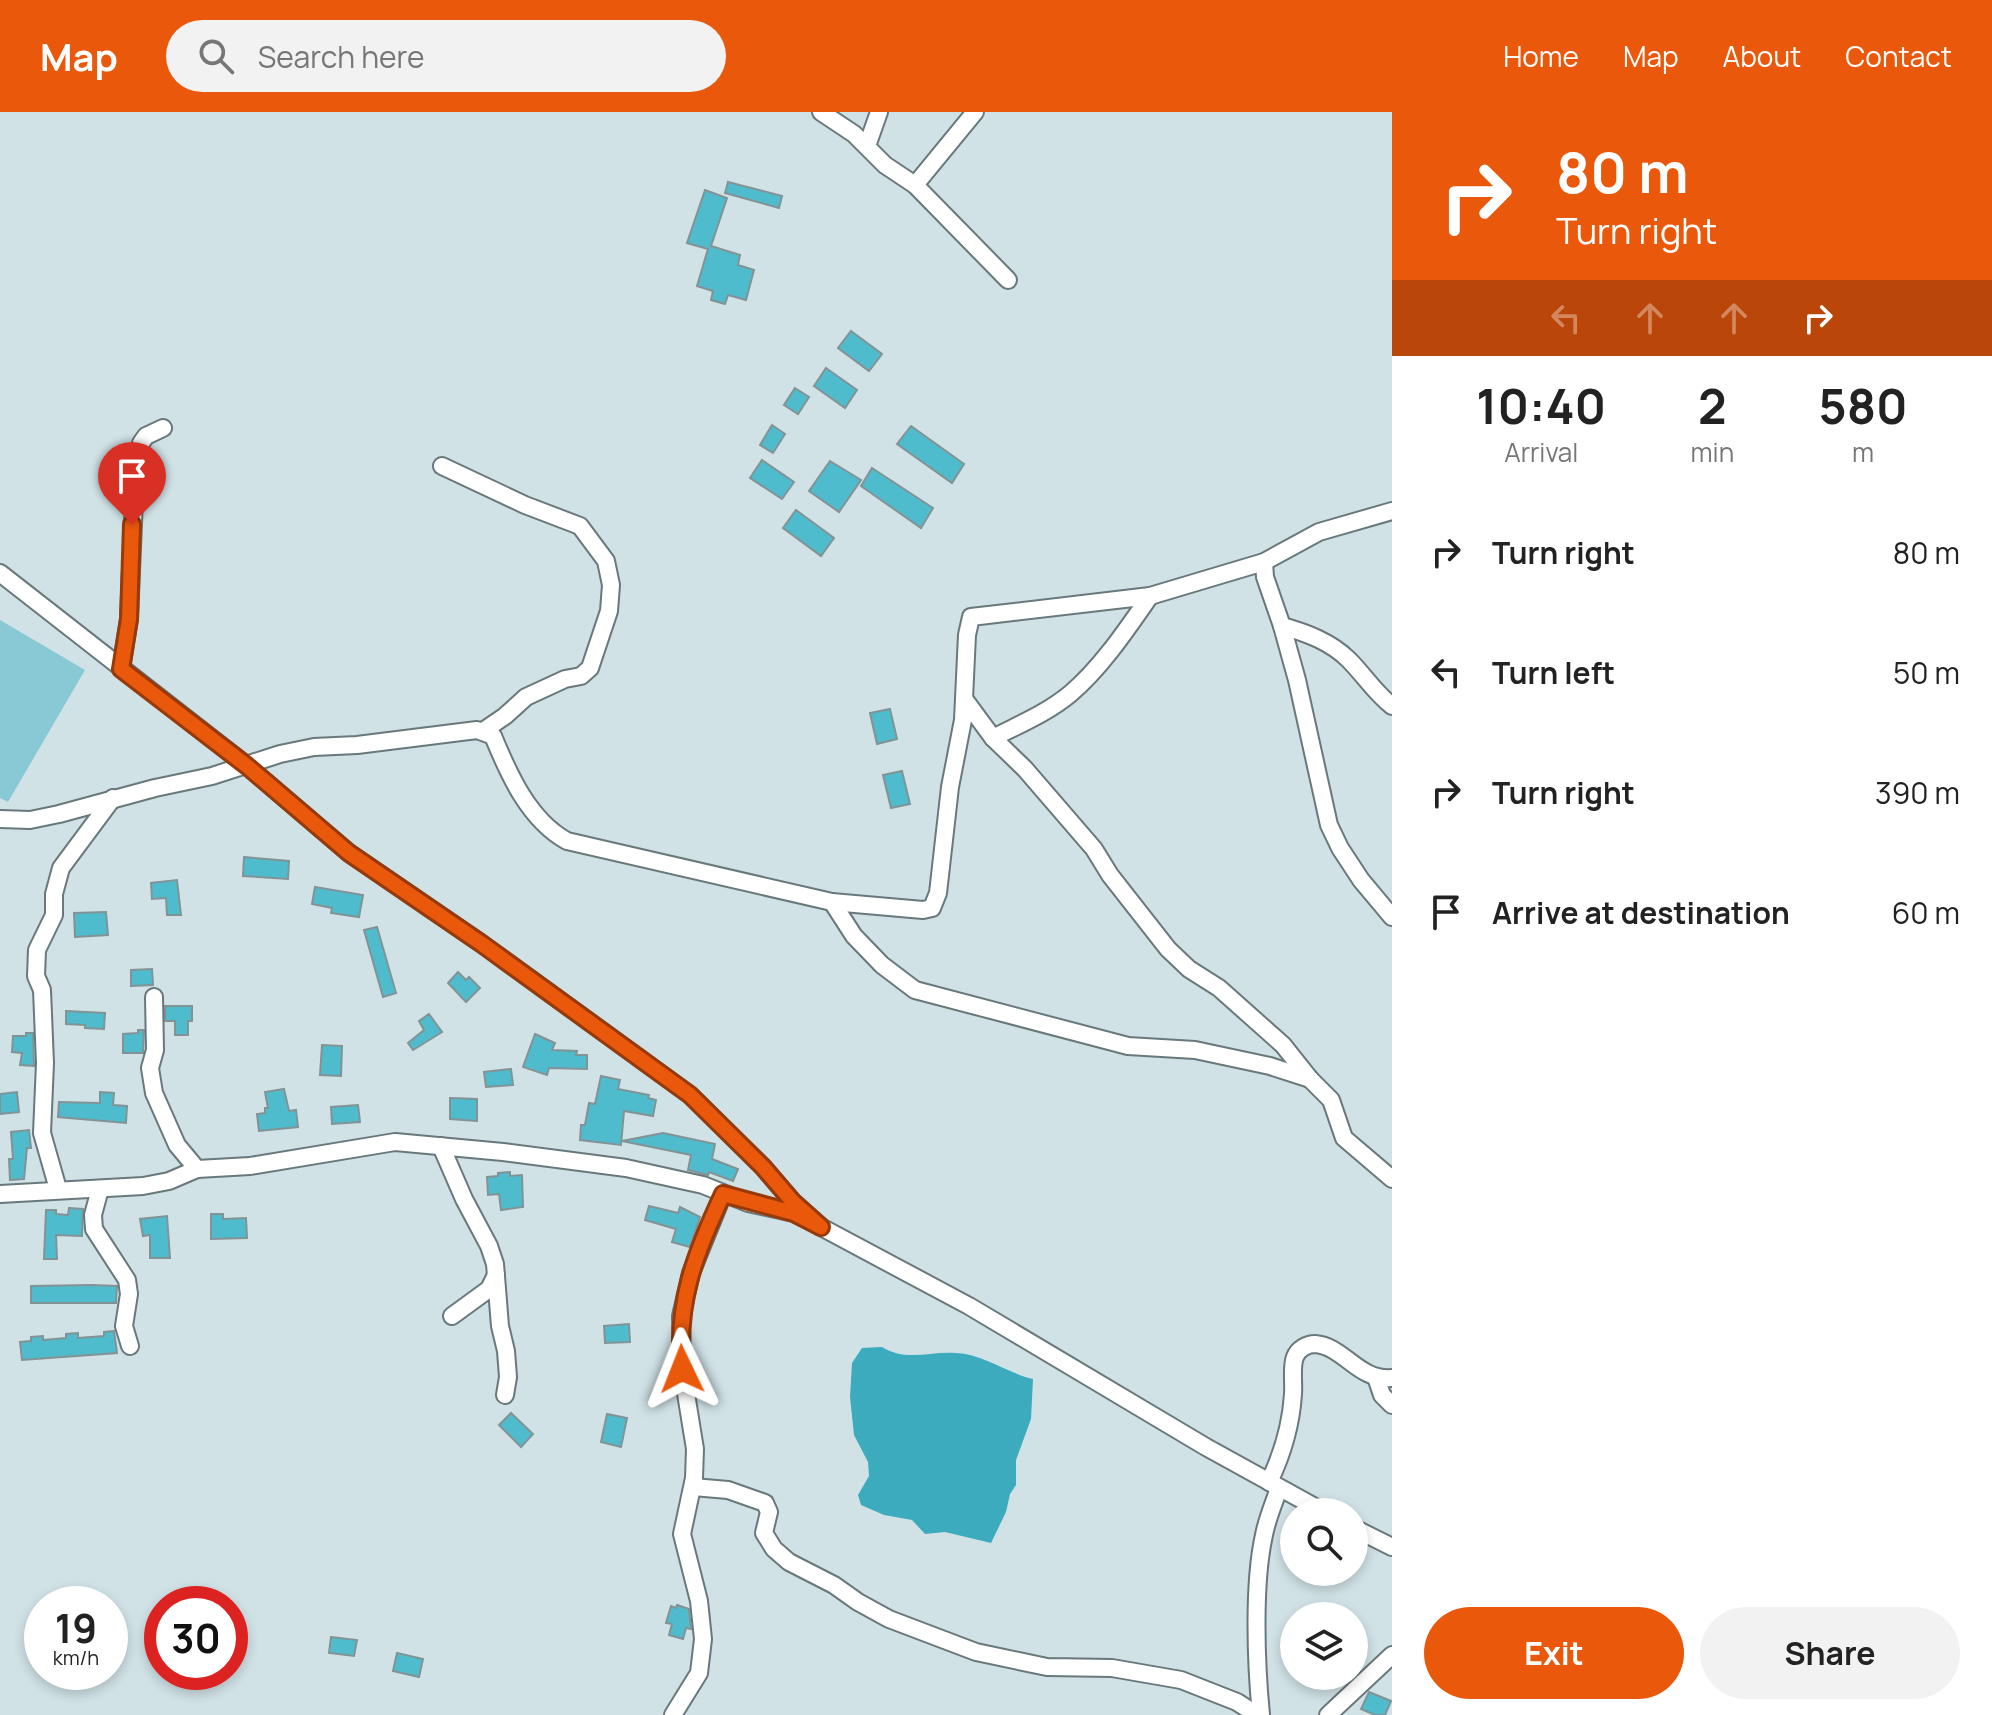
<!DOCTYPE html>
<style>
:root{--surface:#fff;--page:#f2f2f2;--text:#222;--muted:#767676;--accent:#ea580c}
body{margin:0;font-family:Manrope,sans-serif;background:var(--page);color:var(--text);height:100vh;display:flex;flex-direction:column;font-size:30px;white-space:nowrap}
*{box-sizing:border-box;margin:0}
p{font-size:26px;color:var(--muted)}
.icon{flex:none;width:44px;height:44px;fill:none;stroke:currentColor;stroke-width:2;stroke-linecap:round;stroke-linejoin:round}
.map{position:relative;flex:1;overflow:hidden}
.side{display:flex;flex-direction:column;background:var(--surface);width:600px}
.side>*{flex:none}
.banner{background:#ea580c;color:#fff;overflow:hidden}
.controls{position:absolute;left:1280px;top:1386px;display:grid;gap:16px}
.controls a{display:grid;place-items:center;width:88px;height:88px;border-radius:50%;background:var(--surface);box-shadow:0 4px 12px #0003;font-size:40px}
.speed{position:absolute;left:24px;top:1474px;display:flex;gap:16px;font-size:40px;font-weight:700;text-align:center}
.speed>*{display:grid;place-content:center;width:104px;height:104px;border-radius:50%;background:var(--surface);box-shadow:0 4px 12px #0003;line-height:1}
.speed small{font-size:20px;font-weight:400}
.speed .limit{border:12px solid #d22;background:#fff;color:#111}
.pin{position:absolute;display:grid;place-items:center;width:68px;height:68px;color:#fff;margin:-82px -34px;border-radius:50% 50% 50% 0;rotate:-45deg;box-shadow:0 0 8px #0007}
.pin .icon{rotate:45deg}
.me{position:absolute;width:88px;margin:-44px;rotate:358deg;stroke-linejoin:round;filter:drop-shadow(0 0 6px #0008)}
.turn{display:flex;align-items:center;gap:28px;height:168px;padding:0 32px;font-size:36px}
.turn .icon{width:104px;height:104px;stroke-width:2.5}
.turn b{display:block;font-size:56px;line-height:68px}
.lanes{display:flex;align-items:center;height:76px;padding:0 32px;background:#0003;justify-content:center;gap:40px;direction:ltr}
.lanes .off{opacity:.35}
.eta{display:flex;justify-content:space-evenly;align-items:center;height:136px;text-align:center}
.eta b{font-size:48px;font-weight:700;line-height:56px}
.cta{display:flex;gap:16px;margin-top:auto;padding:16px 32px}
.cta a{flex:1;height:92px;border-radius:48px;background:var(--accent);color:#fff;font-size:32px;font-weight:700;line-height:92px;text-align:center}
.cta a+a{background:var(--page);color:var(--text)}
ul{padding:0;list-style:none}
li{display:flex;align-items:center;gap:24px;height:120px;padding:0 32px}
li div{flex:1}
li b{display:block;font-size:30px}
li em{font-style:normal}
header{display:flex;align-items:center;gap:48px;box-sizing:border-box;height:112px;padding:0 40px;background:var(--accent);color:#fff}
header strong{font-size:38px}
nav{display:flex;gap:44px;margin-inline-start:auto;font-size:28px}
.search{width:560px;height:72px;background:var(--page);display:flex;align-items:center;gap:20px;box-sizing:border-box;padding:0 28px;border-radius:44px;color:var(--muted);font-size:30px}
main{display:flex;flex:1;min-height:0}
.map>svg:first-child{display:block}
.green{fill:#89c9d5}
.forest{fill:#3babbd}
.building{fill:#4fbcce;stroke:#829396;stroke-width:2}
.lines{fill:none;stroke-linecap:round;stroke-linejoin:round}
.minor-casing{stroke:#68787b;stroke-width:20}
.minor{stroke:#fff;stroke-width:16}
.route-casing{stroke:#983908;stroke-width:20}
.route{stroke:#ea580c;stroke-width:14}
</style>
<header>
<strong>Map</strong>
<div class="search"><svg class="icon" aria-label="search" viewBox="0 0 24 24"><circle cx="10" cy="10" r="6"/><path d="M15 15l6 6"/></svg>Search here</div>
<nav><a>Home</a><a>Map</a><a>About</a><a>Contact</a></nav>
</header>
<main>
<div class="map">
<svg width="1392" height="1603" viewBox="0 0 1392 1603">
<rect width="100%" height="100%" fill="#d0e2e6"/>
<polygon class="green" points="0,508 85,558 8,690 0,686"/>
<path class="forest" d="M882 1235C907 1250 929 1239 956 1241 983 1242 1007 1261 1033 1267L1031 1307 1016 1348V1373L1010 1382 1006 1400 991 1431 945 1420 925 1422 912 1408 884 1403 861 1393 858 1383 869 1364 868 1350 854 1323 850 1285 852 1251 862 1236Z"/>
<g class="building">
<polygon points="728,70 782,84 779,96 725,81"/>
<polygon points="705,78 727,86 711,134 740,143 738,153 754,158 746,188 728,183 725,192 711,188 713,179 697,174 708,137 687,131"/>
<polygon points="851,219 882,242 869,259 838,236"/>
<polygon points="826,256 857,278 845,296 814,274"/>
<polygon points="795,276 809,285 798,302 784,293"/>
<polygon points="772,313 785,322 773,341 760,333"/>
<polygon points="911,314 964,352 952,371 897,332"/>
<polygon points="762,348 794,370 782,387 750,366"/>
<polygon points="830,349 861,368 839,400 809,379"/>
<polygon points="872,356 933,396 921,416 861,374"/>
<polygon points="796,398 834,426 821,444 783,416"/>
<polygon points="890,597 897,627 877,632 870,601"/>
<polygon points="902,659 910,692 891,696 883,663"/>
<polygon points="244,745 289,749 288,767 243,764"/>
<polygon points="177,768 181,803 167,803 166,786 152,787 151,771"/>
<polygon points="315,775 363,783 359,805 331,801 332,796 312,792"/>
<polygon points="106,800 108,823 75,825 74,801"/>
<polygon points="377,815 396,881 383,885 364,818"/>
<polygon points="152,857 153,873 131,874 131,858"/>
<polygon points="458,860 466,868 469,865 480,876 466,890 448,871"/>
<polygon points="165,894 192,894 192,909 188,909 188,923 175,923 175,909 165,909"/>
<polygon points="66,899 105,901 104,917 85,916 85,913 66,912"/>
<polygon points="429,902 442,920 413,938 408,931 424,918 419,909"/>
<polygon points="138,918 144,918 143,941 123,941 123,922 138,921"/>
<polygon points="26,921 33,921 34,954 20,953 22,941 12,940 13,924 26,924"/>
<polygon points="535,922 555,931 552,938 577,939 576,943 587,943 587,957 549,956 547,963 523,955"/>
<polygon points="322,933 342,934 341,964 320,963"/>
<polygon points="511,957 513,973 486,975 484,960"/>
<polygon points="601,964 620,968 618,977 649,983 648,986 656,988 653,1004 624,999 621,1033 580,1028 581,1013 585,1013 589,991 595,992"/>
<polygon points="284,977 289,999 296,998 298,1015 259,1019 257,1002 265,1001 265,996 268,996 265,980"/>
<polygon points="17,980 19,1000 0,1002 0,982"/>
<polygon points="100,980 114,981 113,993 127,994 126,1011 58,1005 59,990 100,991"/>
<polygon points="450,986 477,987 477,1009 450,1007"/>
<polygon points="358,993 360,1010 332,1012 331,995"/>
<polygon points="29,1018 31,1036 27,1036 24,1067 10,1068 9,1047 13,1047 11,1020"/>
<polygon points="663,1021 715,1032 712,1047 738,1057 733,1069 709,1060 708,1063 688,1058 691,1043 622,1029"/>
<polygon points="510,1060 510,1064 522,1063 523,1095 501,1098 499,1082 488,1083 487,1065 498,1064 498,1061"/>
<polygon points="649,1094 678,1101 680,1095 700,1105 690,1135 672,1130 676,1117 645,1108"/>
<polygon points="69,1096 83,1097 82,1124 56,1123 57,1147 44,1147 46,1098 56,1098 56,1102 68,1103"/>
<polygon points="211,1102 223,1102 223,1107 246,1106 247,1126 211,1127"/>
<polygon points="167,1104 170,1146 150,1146 150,1123 143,1124 140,1107"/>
<polygon points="92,1173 117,1174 116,1191 31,1191 31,1174"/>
<polygon points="629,1212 630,1230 605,1231 604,1214"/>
<polygon points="114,1219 117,1241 22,1248 20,1230 31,1229 31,1225 43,1224 43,1228 66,1226 66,1222 78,1221 78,1226 104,1224 104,1220"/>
<polygon points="511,1301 533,1322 521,1335 499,1313"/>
<polygon points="607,1302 627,1306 621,1335 601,1330"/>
<polygon points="677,1493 689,1497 691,1517 686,1516 683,1527 669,1523 672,1512 666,1511 671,1494 676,1496"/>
<polygon points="331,1525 357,1528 354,1544 329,1541"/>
<polygon points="397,1541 423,1547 419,1565 393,1559"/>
<polygon points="1369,1580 1391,1589 1385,1603 1375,1603 1361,1597"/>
</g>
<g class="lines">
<defs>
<g id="minor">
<polyline points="821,0 854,22 885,53 915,73 1008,168"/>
<polyline points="867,34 879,0"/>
<polyline points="915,73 975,0"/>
<polyline points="442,354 525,393 580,414 606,449 611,473 609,499 590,556 581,564 565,567 526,585 505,604 483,619"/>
<polyline points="1264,450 1265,465 1282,514 1297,568 1329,713 1340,736 1361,768 1392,805"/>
<polyline points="0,461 247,654 349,741 482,832 690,983 763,1055 793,1090 821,1115 969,1194 1206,1335 1324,1400"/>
<path d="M1282 514C1307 521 1331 530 1349 548 1364 563 1375 581 1392 594"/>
<polyline points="121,557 129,507 134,388 141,331 146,324 163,316"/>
<polyline points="965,588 993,626 1025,657 1094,737 1110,763 1168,837 1189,857 1219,876 1283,933 1310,967"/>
<path d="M993 626C1020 612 1047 601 1070 582 1101 556 1127 517 1150 484"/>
<path d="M0 707 30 708 59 702 155 676 212 664 280 642 314 635 357 633 477 618 493 624C509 663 529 708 567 729L832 790 923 798 932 796 938 781 950 675 963 608 967 523 971 505 1150 484 1264 450 1319 420 1392 399"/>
<polyline points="832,790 854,824 882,853 915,878 1128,934 1195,938 1270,954 1310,967 1331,988 1344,1026 1392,1067"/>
<polyline points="154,885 155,938 150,956 154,981 177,1033 197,1057"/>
<polyline points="441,1034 464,1087 489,1134 495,1152 500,1214 506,1239 508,1265 505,1283"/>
<polyline points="58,1077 42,1021 45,951 42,878 36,864 37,838 54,803 54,782 61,756 113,686"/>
<polyline points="100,1077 93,1103 94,1117 127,1168 129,1182 124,1214 130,1234"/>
<polyline points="0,1082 143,1074 169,1069 197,1057 250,1054 395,1030 503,1040 626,1056 703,1073 748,1091 794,1101 808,1108"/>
<polyline points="452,1204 489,1177 496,1163"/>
<polyline points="1376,1265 1382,1283 1392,1293"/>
<path d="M1269 1370C1283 1341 1291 1314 1293 1282 1294 1270 1291 1255 1295 1245 1298 1237 1307 1232 1315 1232 1344 1234 1358 1269 1392 1266"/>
<polyline points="693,1375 728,1378 765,1391 769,1400 764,1421 774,1437 789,1450 834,1473 858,1490 889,1507 976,1540 1047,1555 1112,1556 1181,1568 1237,1590 1257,1603"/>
<polyline points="1354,1416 1392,1435"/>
<polyline points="673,1603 699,1561 703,1527 699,1489 682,1422 694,1366 695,1337 682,1257 681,1204 691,1161 723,1082"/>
<path d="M1261 1603C1256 1552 1253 1472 1264 1423 1267 1407 1274 1391 1279 1376"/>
<polyline points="1328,1603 1392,1543"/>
</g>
</defs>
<use href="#minor" class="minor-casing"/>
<use href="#minor" class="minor"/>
</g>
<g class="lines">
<defs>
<path id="route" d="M132 412 129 507 121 557 247 654 349 741 482 832 690 983 763 1055 793 1090 821 1115 794 1101 723 1082C695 1142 676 1190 682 1257"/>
</defs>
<use href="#route" class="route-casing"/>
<use href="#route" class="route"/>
</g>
</svg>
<div class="controls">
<a><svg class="icon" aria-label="search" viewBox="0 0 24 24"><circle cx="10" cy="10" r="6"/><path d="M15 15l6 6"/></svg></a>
<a><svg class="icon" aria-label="layers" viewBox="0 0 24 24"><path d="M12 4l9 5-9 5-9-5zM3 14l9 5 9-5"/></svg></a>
</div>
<div class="speed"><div>19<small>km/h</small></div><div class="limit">30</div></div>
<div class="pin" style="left:132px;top:412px;background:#d93025"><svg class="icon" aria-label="arrive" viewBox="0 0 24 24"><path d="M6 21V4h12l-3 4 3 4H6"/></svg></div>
<svg class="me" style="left:682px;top:1257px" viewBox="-20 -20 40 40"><path d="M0-17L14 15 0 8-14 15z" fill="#ea580c" stroke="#fff" stroke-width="4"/></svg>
</div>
<section class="side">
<div class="banner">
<div class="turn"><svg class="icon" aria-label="right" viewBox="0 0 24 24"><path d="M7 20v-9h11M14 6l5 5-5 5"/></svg><div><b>80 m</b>Turn right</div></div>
<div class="lanes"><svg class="icon off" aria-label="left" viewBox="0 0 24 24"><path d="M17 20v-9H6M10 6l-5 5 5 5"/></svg><svg class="icon off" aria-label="ahead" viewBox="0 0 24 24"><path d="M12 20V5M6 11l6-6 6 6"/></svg><svg class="icon off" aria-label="ahead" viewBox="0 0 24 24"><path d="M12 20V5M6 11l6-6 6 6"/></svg><svg class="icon" aria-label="right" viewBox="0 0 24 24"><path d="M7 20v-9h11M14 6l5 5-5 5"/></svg></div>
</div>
<div class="eta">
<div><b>10:40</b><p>Arrival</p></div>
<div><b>2</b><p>min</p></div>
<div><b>580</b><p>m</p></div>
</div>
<ul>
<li><svg class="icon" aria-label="right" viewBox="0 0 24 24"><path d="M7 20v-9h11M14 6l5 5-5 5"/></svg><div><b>Turn right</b></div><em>80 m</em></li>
<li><svg class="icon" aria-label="left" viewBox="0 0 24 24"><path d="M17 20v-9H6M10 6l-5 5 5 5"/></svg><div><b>Turn left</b></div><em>50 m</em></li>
<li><svg class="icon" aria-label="right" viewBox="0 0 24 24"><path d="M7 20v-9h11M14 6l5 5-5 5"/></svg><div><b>Turn right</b></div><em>390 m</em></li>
<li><svg class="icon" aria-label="arrive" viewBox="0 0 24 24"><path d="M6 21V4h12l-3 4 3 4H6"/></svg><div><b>Arrive at destination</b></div><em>60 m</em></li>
</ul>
<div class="cta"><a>Exit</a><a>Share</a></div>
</section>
</main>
